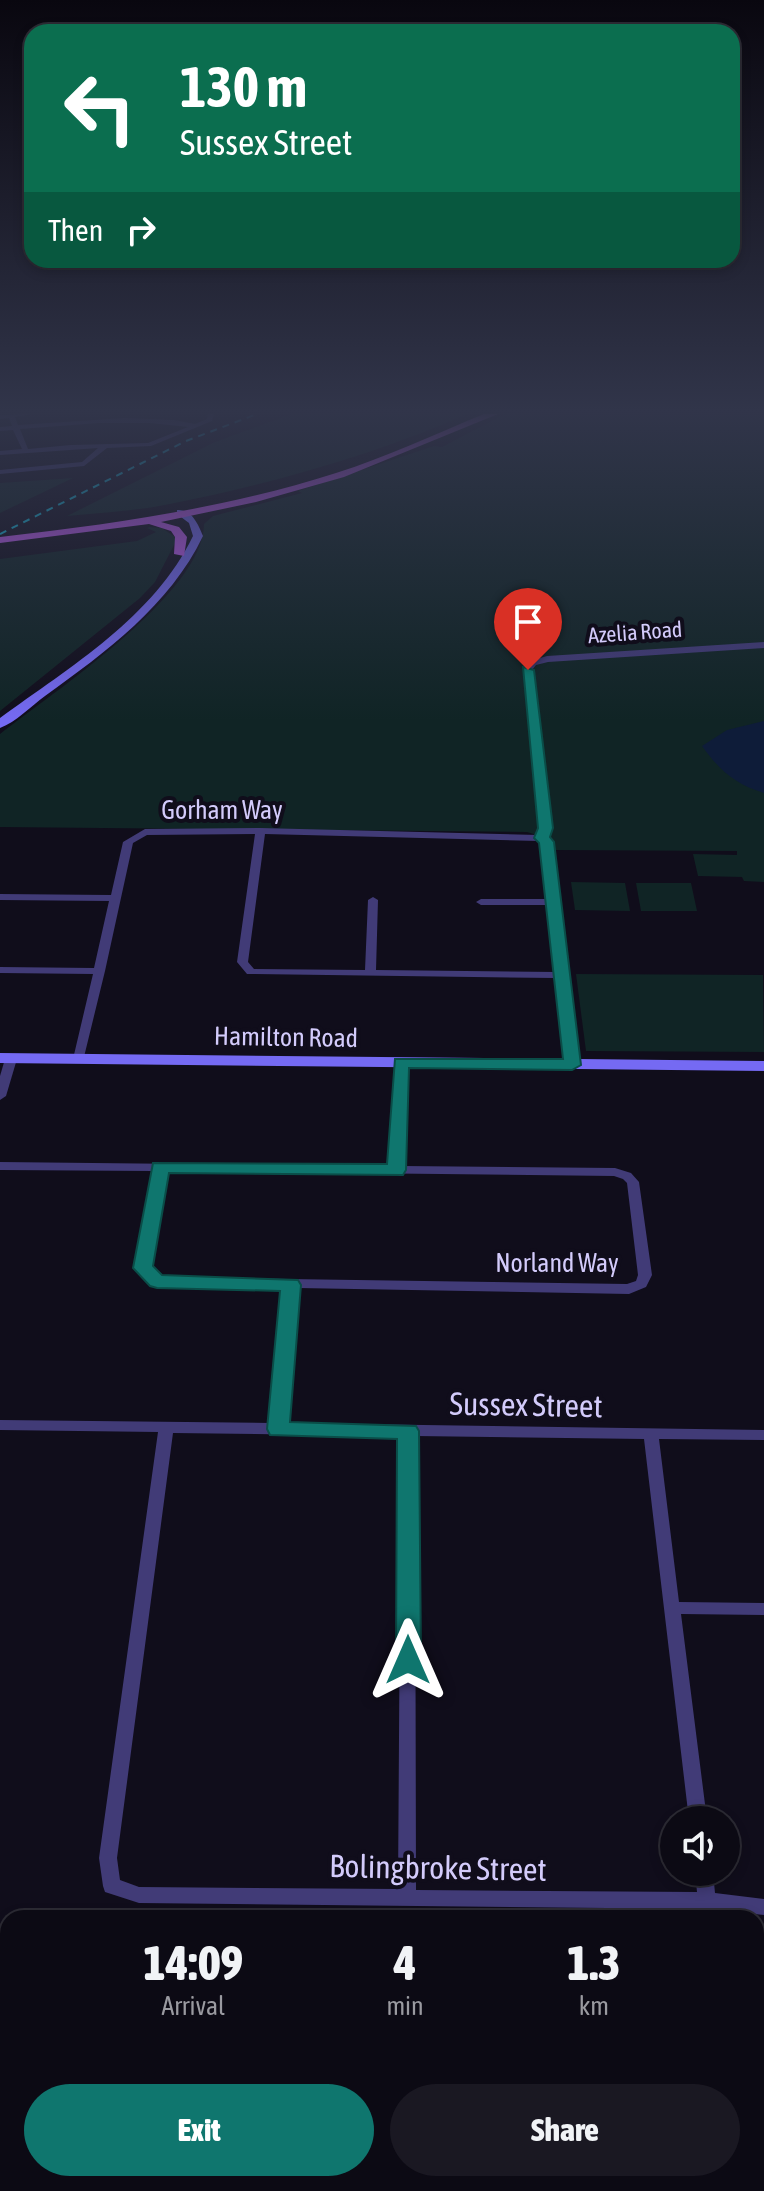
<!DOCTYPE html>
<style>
:root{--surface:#0c0a14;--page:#1a1822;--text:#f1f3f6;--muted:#9a9aa0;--line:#2c2b34;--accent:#0f766e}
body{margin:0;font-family:"Asap Condensed",sans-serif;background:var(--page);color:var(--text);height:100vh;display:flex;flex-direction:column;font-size:30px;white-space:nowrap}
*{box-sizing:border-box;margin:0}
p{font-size:26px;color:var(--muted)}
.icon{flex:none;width:44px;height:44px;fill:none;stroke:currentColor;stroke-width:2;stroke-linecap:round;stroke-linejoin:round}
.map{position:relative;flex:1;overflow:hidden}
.drawer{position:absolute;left:0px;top:1910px;width:764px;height:282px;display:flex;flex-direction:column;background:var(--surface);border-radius:24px 24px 0 0;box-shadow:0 4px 12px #0003,0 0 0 2px var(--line)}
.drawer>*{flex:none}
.banner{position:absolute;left:24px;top:24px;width:716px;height:244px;border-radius:24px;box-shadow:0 4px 12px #0003,0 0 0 2px var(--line);background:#0b6e4f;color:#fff;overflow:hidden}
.tools{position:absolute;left:660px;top:1806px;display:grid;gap:16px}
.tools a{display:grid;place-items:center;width:80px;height:80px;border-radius:50%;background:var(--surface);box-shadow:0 4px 12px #0003,0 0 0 2px var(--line);font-size:40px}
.pin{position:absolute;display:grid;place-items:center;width:68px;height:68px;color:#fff;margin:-82px -34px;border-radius:50% 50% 50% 0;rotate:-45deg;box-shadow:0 0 8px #0007}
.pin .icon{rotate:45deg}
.me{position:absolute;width:88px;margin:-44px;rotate:0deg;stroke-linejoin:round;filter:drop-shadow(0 0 6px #0008)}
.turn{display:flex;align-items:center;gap:28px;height:168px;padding:0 24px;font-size:36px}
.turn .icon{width:104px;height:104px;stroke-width:2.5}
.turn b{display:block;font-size:56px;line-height:68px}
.then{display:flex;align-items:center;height:76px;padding:0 24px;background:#0003;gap:16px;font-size:30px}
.eta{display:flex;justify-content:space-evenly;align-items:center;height:136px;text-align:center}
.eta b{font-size:48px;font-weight:800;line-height:56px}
.primary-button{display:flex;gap:16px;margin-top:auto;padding:16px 24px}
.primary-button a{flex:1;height:92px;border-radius:48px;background:var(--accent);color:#fff;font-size:32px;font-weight:800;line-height:92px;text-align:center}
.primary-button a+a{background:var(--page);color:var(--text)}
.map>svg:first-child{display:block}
.green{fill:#102425}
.water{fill:#0e1c39}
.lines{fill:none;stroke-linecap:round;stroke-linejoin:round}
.street{fill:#413b77;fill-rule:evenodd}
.secondary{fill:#756af3;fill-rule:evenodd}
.primary{fill:#c15bf2;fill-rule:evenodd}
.rail{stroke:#12c0e0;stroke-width:2;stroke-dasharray:7 6;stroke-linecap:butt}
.route{fill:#0f766e;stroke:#0a4d48;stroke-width:2}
.labels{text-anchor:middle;stroke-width:8;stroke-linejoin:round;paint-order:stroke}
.far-street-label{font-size:22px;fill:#d3cbfb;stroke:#100d1b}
.street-label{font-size:26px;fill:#d3cbfb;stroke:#100d1b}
.near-street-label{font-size:32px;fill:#d3cbfb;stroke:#100d1b}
</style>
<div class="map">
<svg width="764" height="2191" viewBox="0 0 764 2191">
<rect width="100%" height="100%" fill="#100d1b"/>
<g class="green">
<path d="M292 414H468C374 455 271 484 170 504 136 511 101 513 67 516L215 442Z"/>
<path d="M505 414 764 415V882L744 881 742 877 698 876 693 854 737 855V851L554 850 553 840 527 832 0 827V734C52 693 204 593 204 524L213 516 302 493 298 491 434 446 442 447Z"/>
<polygon points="73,478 0,513 0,483"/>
<polygon points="150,527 162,528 175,537 175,543 155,582 140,598 0,711 0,559 137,541 156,532 147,528"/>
<polygon points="571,882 625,883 630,911 575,910"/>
<polygon points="636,883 691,883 697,911 641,911"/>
<polygon points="576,974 763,975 764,1052 586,1051"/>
</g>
<path class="water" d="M764 721V793C735 784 720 771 702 746L727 730Z"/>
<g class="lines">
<g class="street">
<path d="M32 414 15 417 18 425 125 418 174 420 195 424 207 419 208 414H214L212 421 151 446 107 448 84 466 0 474V470L82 462 98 448 0 455V451L22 449 13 430 0 431V427L12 426 9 418 0 419V415ZM99 423H150L188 427 148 443 71 445 28 449 20 429Z"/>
<path d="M764 642V648L548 662 536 665 532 670 551 828 547 838 551 842 578 1065 576 1067H568L566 1065 556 978 247 974 237 962 255 834 147 835 133 843 105 971 83 1061 79 1063 73 1059 93 974 0 973V967L94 968 109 901 0 900V894L111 895 123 842 145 829 260 828 538 835 541 828 524 670 530 661 547 656ZM265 834 539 841 541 843 547 899H481L476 902 481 905H548L556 972 376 970 378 900 373 897 368 900 365 970 254 969 248 962Z"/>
<polygon points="11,1055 17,1059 6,1096 0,1100 0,1076 5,1059"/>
<path d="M401 1059 407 1063 402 1166 615 1168 631 1173 639 1182 652 1275 646 1287 629 1294 298 1288 286 1423 764 1430V1440L659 1439 679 1602 764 1603V1615L681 1614 707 1820H689L644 1439 415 1436 416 1890 697 1892 695 1872H713L715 1893 764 1899V1915L707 1909 139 1903 105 1892 103 1886 99 1858 158 1432 0 1430V1420L271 1423 284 1288 152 1284 136 1268 153 1171 0 1170V1162L390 1166 395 1063ZM166 1171 614 1176 623 1179 627 1183 638 1275 636 1281 627 1284 160 1277 150 1267ZM173 1433 401 1436 398 1889 139 1887 120 1880 117 1858Z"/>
</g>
<g class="secondary">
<path d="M177 510C192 509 198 524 203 536 170 605 106 652 45 696 31 706 16 722 0 728V718C70 667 154 617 193 536L189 523 177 514Z"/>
<polygon points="0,1053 764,1061 764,1071 0,1063"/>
</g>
<g class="primary">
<path d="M484 414H498L344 477 256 502 161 522 179 527 187 537 184 556 174 554 175 537 171 531 149 524 0 543V537C114 524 227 508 336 473 387 457 435 434 484 414Z"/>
<polygon points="0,2171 8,2171 8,2184 259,2184 262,2191 0,2191"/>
</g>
<polyline class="rail" points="0,534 186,441 257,414"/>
</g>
<linearGradient id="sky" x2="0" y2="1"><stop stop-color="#09070f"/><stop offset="0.57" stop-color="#31354a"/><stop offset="1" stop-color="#31354a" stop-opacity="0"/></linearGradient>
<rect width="764" height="721" fill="url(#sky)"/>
<polygon class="route" points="523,667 534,670 553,828 550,837 554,842 581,1065 572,1070 409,1068 406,1170 403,1175 169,1173 153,1266 162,1275 298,1280 301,1285 290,1422 416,1426 419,1431 421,1660 417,1667 408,1670 399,1667 396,1660 397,1439 270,1435 267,1429 280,1291 157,1288 150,1286 133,1268 153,1163 387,1164 395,1059 563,1059 539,843 534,838 538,828"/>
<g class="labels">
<g class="far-street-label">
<text transform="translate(635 632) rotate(-4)" y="8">Azelia Road</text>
</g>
<g class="street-label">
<text x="222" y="819">Gorham Way</text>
<text transform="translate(286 1037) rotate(1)" y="9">Hamilton Road</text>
<text x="557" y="1272">Norland Way</text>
</g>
<g class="near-street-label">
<text transform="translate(526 1405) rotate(1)" y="11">Sussex Street</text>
<text transform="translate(438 1868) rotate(1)" y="11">Bolingbroke Street</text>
</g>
</g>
</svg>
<div class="tools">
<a><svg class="icon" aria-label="sound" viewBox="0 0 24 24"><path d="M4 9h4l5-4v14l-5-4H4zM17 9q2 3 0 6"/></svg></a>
</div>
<div class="pin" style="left:528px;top:670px;background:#d93025"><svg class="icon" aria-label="arrive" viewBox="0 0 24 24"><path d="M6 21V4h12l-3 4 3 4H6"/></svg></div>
<svg class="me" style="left:408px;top:1660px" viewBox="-20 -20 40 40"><path d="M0-17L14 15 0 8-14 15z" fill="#0f766e" stroke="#fff" stroke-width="4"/></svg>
<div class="banner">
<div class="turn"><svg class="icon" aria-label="left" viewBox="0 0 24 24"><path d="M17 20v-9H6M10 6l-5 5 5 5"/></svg><div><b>130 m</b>Sussex Street</div></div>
<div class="then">Then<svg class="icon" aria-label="right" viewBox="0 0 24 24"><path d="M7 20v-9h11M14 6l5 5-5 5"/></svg></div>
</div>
<section class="drawer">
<div class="eta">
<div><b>14:09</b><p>Arrival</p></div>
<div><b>4</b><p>min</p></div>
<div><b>1.3</b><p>km</p></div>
</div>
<div class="primary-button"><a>Exit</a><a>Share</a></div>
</section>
</div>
